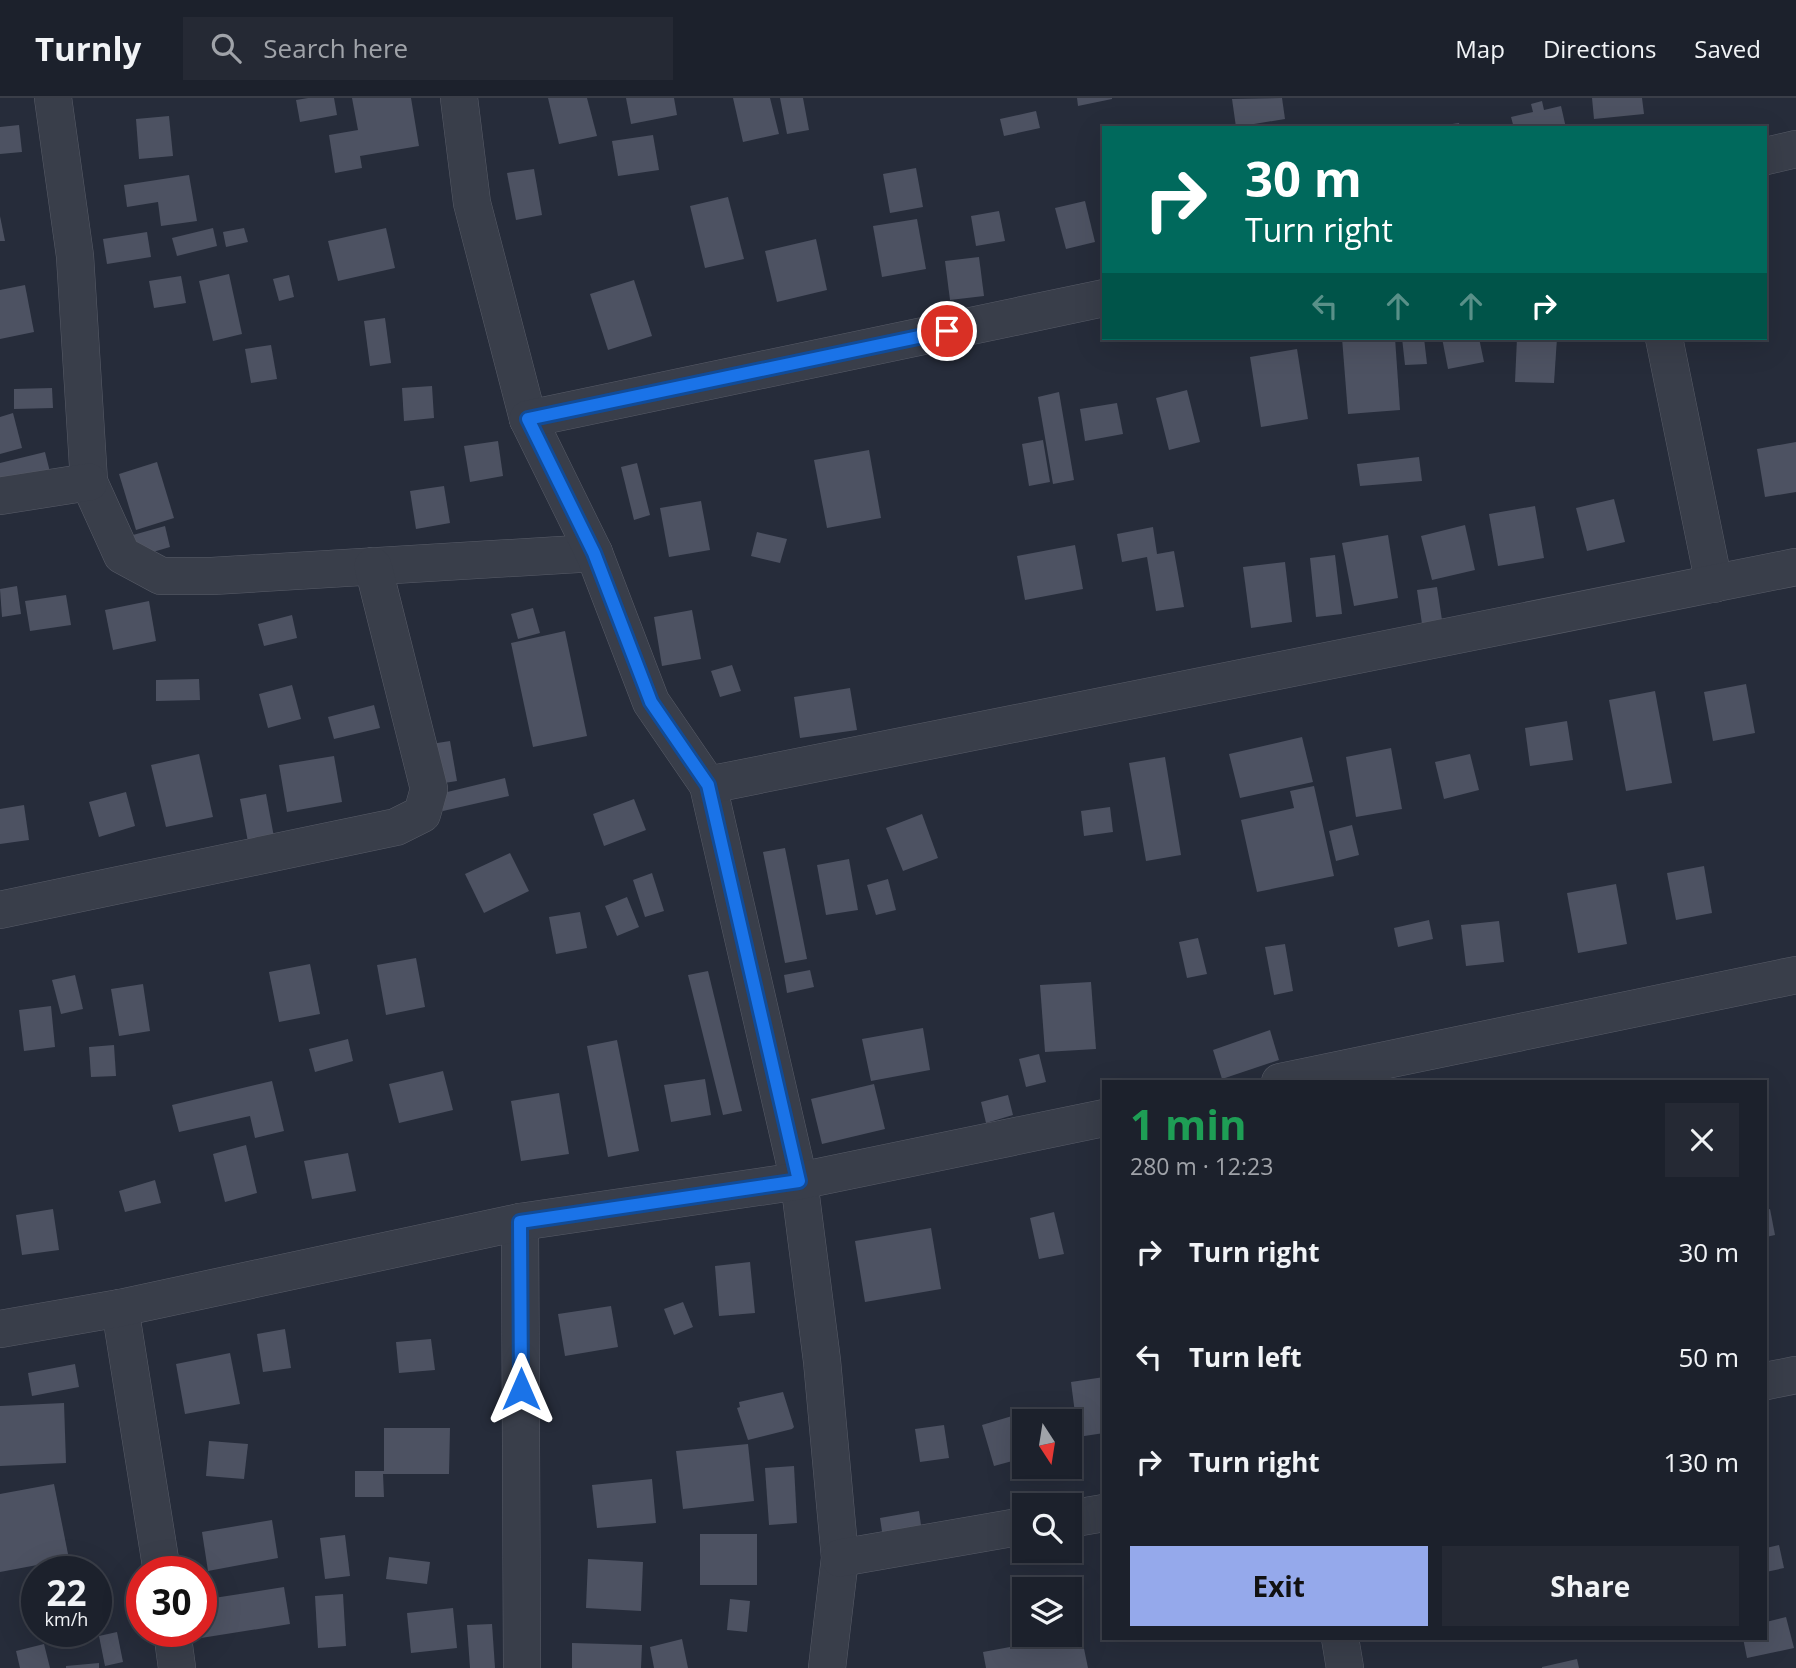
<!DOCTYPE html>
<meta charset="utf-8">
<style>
:root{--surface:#1c212c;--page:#252934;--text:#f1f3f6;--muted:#a0a3a9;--line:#3a3e48;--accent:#95a9eb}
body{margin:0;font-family:"Open Sans",sans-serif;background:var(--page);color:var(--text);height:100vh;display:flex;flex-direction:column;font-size:26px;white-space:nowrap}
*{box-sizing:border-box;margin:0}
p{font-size:23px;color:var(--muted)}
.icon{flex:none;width:38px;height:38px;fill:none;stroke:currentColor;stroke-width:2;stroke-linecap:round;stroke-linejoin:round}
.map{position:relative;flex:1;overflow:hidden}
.side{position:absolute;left:1102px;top:982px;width:665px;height:560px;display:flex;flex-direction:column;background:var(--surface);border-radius:0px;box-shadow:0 7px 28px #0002,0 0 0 2px var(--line)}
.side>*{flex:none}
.banner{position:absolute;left:1102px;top:28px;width:665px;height:214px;border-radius:0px;box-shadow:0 7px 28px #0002,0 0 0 2px var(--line);background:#00695c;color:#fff;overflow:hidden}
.needle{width:46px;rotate:168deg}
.controls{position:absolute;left:1012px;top:1311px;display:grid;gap:14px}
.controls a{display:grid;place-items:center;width:70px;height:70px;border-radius:0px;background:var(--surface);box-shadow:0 7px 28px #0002,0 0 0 2px var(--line);font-size:35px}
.speed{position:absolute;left:21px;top:1458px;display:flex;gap:14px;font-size:35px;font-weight:700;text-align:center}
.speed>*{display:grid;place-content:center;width:91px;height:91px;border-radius:50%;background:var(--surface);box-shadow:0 7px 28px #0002,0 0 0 2px var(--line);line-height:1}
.speed small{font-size:18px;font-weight:400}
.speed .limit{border:10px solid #d22;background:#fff;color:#111}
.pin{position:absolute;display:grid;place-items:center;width:60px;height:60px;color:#fff;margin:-30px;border:4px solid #fff;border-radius:50%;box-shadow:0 2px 7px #0007}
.me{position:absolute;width:77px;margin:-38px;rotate:0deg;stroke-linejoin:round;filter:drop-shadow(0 0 5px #0008)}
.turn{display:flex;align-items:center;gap:24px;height:147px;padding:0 28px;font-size:32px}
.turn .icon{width:91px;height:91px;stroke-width:2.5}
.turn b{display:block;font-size:49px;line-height:60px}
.lanes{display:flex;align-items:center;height:66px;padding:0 28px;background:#0003;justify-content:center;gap:35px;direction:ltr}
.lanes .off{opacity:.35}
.round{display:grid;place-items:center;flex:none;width:74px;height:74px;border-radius:0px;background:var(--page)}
.headline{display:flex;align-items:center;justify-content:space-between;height:119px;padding:0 28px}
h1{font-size:42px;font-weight:700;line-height:52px;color:#1e9e55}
.cta{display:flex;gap:14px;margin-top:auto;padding:14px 28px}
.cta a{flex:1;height:80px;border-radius:0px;background:var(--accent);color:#111;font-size:28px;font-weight:700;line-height:80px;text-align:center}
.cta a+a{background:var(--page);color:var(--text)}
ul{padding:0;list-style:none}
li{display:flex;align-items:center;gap:21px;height:105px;padding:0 28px}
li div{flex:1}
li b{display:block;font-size:26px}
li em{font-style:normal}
header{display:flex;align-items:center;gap:42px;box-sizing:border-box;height:98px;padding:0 35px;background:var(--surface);border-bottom:2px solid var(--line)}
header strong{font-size:33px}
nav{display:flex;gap:38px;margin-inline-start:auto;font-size:24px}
.search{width:490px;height:63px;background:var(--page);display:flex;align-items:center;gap:18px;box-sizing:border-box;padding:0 24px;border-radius:0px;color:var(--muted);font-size:26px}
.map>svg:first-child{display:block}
.building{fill:#4d5262}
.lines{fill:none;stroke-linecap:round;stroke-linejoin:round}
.street-casing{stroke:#585c68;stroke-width:38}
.street{stroke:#393e4a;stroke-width:37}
.route-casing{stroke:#114b97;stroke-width:18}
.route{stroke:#1a73e8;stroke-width:12}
</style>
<header>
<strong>Turnly</strong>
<div class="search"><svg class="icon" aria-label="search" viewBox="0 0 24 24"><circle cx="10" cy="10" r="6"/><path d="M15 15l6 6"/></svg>Search here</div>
<nav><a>Map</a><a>Directions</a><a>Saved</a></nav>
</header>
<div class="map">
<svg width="1796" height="1570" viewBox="0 0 1796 1570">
<rect width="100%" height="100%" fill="#262c3a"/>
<g class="building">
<polygon points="308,0 334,0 337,17 300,24 296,2"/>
<polygon points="352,0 411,0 419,48 360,58 362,70 335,75 329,37 358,32"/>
<polygon points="548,0 587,0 597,38 559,46"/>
<polygon points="626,0 674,0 677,17 631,26"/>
<polygon points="733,0 770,0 779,36 743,44"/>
<polygon points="780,0 803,0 809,32 787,36"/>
<polygon points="1077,0 1112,0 1112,1 1078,8"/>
<polygon points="1282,0 1285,21 1236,29 1232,1"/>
<polygon points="1592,0 1642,0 1644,16 1594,21"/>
<polygon points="1542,3 1544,12 1561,8 1566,30 1514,30 1511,19 1533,14 1531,6"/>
<polygon points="1036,13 1040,30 1004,38 1000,21"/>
<polygon points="169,18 173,58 139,61 136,21"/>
<polygon points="1459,25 1460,30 1439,30 1439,28"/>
<polygon points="19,27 22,54 0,56 0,29"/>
<polygon points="653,37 659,72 618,78 612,43"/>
<polygon points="916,70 923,109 890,115 883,76"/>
<polygon points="534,71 542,117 516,122 507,75"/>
<polygon points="189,77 197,123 161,128 158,104 127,109 124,87"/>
<polygon points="728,99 744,161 705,170 690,108"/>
<polygon points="1085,103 1095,144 1066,151 1055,110"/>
<polygon points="999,113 1005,143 976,148 971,118"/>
<polygon points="0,118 5,143 0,143"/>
<polygon points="917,121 926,171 882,179 873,128"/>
<polygon points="213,130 217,148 177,158 172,140"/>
<polygon points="244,130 248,144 226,149 223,134"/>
<polygon points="386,130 395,170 338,183 328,143"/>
<polygon points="147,134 151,159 107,166 103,141"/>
<polygon points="816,141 827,192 777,204 765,153"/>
<polygon points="979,159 984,198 950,202 945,163"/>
<polygon points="229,176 242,236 213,243 199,183"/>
<polygon points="289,177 294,199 279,203 273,181"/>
<polygon points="181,178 186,205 154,210 149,183"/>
<polygon points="634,182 652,238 608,252 590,196"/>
<polygon points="25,187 34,234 0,241 0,192"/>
<polygon points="385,220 391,265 370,268 364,223"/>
<polygon points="1342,240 1395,240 1400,312 1348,316"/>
<polygon points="1402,240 1424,240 1427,266 1405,267"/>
<polygon points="1442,240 1479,240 1484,264 1448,271"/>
<polygon points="1517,240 1557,240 1554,285 1515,284"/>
<polygon points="271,247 277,281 251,285 245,251"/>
<polygon points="1297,251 1308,321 1261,329 1250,259"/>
<polygon points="432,288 434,320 404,323 402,290"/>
<polygon points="52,290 53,310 14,311 14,291"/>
<polygon points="1187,292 1200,344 1169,352 1156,300"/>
<polygon points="1059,294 1074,382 1053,386 1038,299"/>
<polygon points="1117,305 1123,336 1085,343 1080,311"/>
<polygon points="13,315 22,350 0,356 0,319"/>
<polygon points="1043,342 1050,384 1029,388 1022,346"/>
<polygon points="498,343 503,378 470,384 464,348"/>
<polygon points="1796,344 1796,394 1765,399 1757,351"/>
<polygon points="869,352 881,420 827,430 814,362"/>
<polygon points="45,354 51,378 0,391 0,365"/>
<polygon points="1419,359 1422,383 1360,388 1357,366"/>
<polygon points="157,364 174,420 136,432 119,376"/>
<polygon points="637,365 650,417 634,422 621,369"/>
<polygon points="444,388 450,425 416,431 410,393"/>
<polygon points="1614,401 1625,444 1587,453 1576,410"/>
<polygon points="701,403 710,452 669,459 660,410"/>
<polygon points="1535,408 1544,460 1498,468 1489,416"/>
<polygon points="1465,427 1475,472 1432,482 1421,438"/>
<polygon points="165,428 170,449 139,458 133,437"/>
<polygon points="1153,429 1157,456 1174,453 1184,509 1156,513 1147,459 1122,464 1117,436"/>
<polygon points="757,434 787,441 780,465 751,458"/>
<polygon points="1388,437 1398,500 1354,508 1342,445"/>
<polygon points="1075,447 1083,491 1025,502 1017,458"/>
<polygon points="1335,457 1342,516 1316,519 1310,460"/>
<polygon points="1285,464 1292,524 1251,530 1243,469"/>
<polygon points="17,488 21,516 2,519 0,491"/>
<polygon points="1437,489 1442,522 1422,526 1417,492"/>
<polygon points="66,497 71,527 30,533 25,503"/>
<polygon points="149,503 156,543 113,552 105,512"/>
<polygon points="533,510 540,535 518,541 511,516"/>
<polygon points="692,512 701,561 662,568 654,519"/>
<polygon points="292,517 297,540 264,548 258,526"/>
<polygon points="565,533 587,638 533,649 511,545"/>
<polygon points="732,567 741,593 720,599 711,573"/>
<polygon points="199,581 200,602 156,603 156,582"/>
<polygon points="1746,586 1755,635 1713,643 1704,594"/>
<polygon points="292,587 301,621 268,630 259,596"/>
<polygon points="850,590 857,632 800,640 794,599"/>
<polygon points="1655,593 1672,685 1626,693 1609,602"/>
<polygon points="374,607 380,630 334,641 328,619"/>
<polygon points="1567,623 1573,662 1530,668 1525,630"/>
<polygon points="1302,639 1313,684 1240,700 1229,656"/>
<polygon points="450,643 457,683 438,686 431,646"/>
<polygon points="1391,650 1402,711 1356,719 1346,659"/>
<polygon points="199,656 213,719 166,729 151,667"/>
<polygon points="1470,656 1479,692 1444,701 1435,664"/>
<polygon points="334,658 342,704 287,714 279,667"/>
<polygon points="1165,659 1181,757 1146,763 1129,665"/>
<polygon points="505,680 509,698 443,713 439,696"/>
<polygon points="1314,688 1334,778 1257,794 1241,722 1294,710 1290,693"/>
<polygon points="126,694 135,728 99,739 89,704"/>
<polygon points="266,696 276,750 250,755 240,701"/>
<polygon points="634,701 646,732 604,748 593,716"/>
<polygon points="24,707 29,742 0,746 0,711"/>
<polygon points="1110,709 1113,734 1084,738 1081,713"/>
<polygon points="922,716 938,760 903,773 886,730"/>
<polygon points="1352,727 1359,757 1336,763 1329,733"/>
<polygon points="785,750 807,861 785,865 763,754"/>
<polygon points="510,755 529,793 484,815 465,776"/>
<polygon points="849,761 858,812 826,817 817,767"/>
<polygon points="1704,768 1712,815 1676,822 1667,775"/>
<polygon points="652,775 664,813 645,819 633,782"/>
<polygon points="888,781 896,812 876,817 867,787"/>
<polygon points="1616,786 1627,846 1578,855 1567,795"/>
<polygon points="627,799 639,829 617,838 605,808"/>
<polygon points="580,814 587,850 556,856 549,819"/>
<polygon points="1429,822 1433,841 1398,849 1394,830"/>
<polygon points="1499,823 1504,864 1466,868 1461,827"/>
<polygon points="1198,840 1207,876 1187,880 1179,844"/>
<polygon points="1285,846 1293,893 1274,897 1265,849"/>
<polygon points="416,860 425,909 386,917 377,867"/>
<polygon points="310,866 320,916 279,924 269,874"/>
<polygon points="810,872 814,889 787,895 784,877"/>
<polygon points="708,873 742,1013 723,1017 688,877"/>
<polygon points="75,877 83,911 61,916 52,882"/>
<polygon points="1091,884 1096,951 1045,954 1040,887"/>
<polygon points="143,886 150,933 119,938 111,891"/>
<polygon points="51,908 55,949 24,953 19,912"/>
<polygon points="923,930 930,972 871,983 862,941"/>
<polygon points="1270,932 1279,962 1222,981 1213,952"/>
<polygon points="348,941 353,963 315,974 309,951"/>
<polygon points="617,942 639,1053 608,1059 587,948"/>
<polygon points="114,947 116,978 91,979 89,949"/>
<polygon points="1039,956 1046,984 1026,989 1019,961"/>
<polygon points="443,973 453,1012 399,1025 389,986"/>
<polygon points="705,981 711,1017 671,1024 664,987"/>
<polygon points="272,983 284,1033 255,1040 250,1018 179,1034 172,1007"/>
<polygon points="874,986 885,1031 822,1046 811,1001"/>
<polygon points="559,995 569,1056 521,1063 511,1003"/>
<polygon points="1008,997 1013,1017 986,1025 981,1004"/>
<polygon points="246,1047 257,1095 225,1104 213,1056"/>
<polygon points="348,1055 356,1093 312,1101 304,1063"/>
<polygon points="155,1082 161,1105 125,1114 119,1093"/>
<polygon points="53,1111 59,1152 22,1157 16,1117"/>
<polygon points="1770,1111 1775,1137 1766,1139 1766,1112"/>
<polygon points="1054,1114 1064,1156 1039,1161 1030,1120"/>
<polygon points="931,1130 941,1191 865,1204 855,1143"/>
<polygon points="750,1164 755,1215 719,1218 715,1168"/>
<polygon points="683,1204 693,1229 674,1237 664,1211"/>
<polygon points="611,1208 618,1249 565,1258 558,1216"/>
<polygon points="285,1231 291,1270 263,1274 257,1236"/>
<polygon points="431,1241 435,1272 399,1275 396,1244"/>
<polygon points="230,1255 240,1306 185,1316 176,1266"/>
<polygon points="75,1266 79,1289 32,1298 28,1275"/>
<polygon points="1104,1279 1104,1335 1078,1339 1071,1284"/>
<polygon points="783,1294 794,1329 792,1331 748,1342 737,1310 740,1309 739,1304"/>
<polygon points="64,1305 66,1365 0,1368 0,1308"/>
<polygon points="1032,1312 1035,1323 1024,1323 1024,1360 994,1368 982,1327"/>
<polygon points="944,1327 949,1360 920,1364 915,1331"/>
<polygon points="384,1330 450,1330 449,1376 383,1376 384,1399 355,1399 355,1373 384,1373"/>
<polygon points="209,1343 248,1346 244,1381 206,1378"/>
<polygon points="748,1346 754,1403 683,1411 676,1353"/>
<polygon points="794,1368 797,1425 769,1427 765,1370"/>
<polygon points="652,1381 656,1425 597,1430 592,1387"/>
<polygon points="54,1386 69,1461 0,1474 0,1396"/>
<polygon points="919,1413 922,1434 883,1440 880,1420"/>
<polygon points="272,1422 278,1460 208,1473 202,1434"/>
<rect x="700" y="1436" width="57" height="51"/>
<polygon points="345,1437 350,1478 325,1481 320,1440"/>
<polygon points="1779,1447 1784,1470 1766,1474 1766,1450"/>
<polygon points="389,1459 430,1464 427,1486 386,1481"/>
<polygon points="588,1461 643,1464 641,1513 586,1510"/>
<polygon points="284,1489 290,1526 201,1540 201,1502"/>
<polygon points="343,1496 346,1548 318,1550 315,1498"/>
<polygon points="730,1501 750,1503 747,1534 727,1532"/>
<polygon points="453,1510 457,1550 411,1555 407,1515"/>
<polygon points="1786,1519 1794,1550 1747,1560 1743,1540 1766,1540 1766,1524"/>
<polygon points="492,1526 495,1570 470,1570 467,1527"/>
<polygon points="117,1534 123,1564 105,1568 99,1538"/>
<polygon points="1081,1536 1088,1570 986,1570 983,1554"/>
<polygon points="682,1541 688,1570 654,1570 650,1549"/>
<polygon points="572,1545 642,1547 641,1570 572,1570"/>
<polygon points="44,1546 50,1570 20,1570 16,1553"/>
<polygon points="1577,1561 1579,1570 1542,1570 1542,1569"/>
<polygon points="99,1565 99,1570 66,1570 66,1568"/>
</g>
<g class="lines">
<defs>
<g id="street">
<polyline points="53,0 75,158 89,384 122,457 161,478 212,478 594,455"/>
<polyline points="459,0 472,105 528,321 594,455 651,604 708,687 799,1083 822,1263 840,1460 827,1570"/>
<polyline points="1766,58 1796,51"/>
<polyline points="1664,240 1714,486"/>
<polyline points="528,321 1104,200"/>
<polyline points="0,398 89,384"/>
<polyline points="708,687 1796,469"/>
<polyline points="0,812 396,729 422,716 429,691 373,468"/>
<polyline points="1280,984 1796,877"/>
<polyline points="520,1124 522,1570"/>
<polyline points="120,1210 162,1474"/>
<polyline points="0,1231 120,1210 520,1124 799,1083 1104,1020"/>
<polyline points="1766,1283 1796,1277"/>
<polyline points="1069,1421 1104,1415"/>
<polyline points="840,1460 1024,1428"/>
<polyline points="172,1533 177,1570"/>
<polyline points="1340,1540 1345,1570"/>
</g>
</defs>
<use href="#street" class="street-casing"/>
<use href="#street" class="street"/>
</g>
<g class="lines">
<defs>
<polyline id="route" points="521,1291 520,1124 799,1083 708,687 651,604 594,455 528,321 947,233"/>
</defs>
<use href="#route" class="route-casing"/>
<use href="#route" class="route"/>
</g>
</svg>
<div class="controls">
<a><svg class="needle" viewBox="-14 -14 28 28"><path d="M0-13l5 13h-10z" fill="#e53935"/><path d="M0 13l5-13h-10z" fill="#a0a3a9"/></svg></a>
<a><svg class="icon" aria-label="search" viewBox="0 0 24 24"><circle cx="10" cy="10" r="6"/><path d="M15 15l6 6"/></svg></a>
<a><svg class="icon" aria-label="layers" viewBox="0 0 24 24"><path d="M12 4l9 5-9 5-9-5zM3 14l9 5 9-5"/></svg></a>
</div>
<div class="speed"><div>22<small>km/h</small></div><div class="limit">30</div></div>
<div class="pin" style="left:947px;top:233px;background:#d93025"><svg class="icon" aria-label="arrive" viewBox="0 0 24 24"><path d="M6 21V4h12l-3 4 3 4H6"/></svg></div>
<svg class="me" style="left:521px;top:1291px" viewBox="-20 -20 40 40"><path d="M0-17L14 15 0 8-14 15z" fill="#1a73e8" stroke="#fff" stroke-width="4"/></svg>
<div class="banner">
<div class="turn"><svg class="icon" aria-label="right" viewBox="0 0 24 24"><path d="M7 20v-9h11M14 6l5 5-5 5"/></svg><div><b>30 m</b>Turn right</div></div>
<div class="lanes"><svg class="icon off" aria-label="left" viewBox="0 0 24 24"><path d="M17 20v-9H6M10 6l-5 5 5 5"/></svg><svg class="icon off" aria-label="ahead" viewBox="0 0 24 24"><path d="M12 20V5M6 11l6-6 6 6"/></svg><svg class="icon off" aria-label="ahead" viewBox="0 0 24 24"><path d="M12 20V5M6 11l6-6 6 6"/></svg><svg class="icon" aria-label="right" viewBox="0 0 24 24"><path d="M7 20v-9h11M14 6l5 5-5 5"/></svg></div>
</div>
<section class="side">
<div class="headline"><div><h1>1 min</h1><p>280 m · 12:23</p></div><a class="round"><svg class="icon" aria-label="close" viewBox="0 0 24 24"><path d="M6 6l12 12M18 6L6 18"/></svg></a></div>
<ul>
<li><svg class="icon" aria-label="right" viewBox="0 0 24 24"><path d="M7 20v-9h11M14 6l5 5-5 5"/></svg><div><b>Turn right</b></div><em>30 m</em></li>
<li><svg class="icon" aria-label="left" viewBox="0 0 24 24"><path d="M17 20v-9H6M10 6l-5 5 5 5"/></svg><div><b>Turn left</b></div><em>50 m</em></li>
<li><svg class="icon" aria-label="right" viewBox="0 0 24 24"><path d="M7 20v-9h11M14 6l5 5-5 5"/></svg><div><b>Turn right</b></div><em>130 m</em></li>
</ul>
<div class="cta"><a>Exit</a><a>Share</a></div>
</section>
</div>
